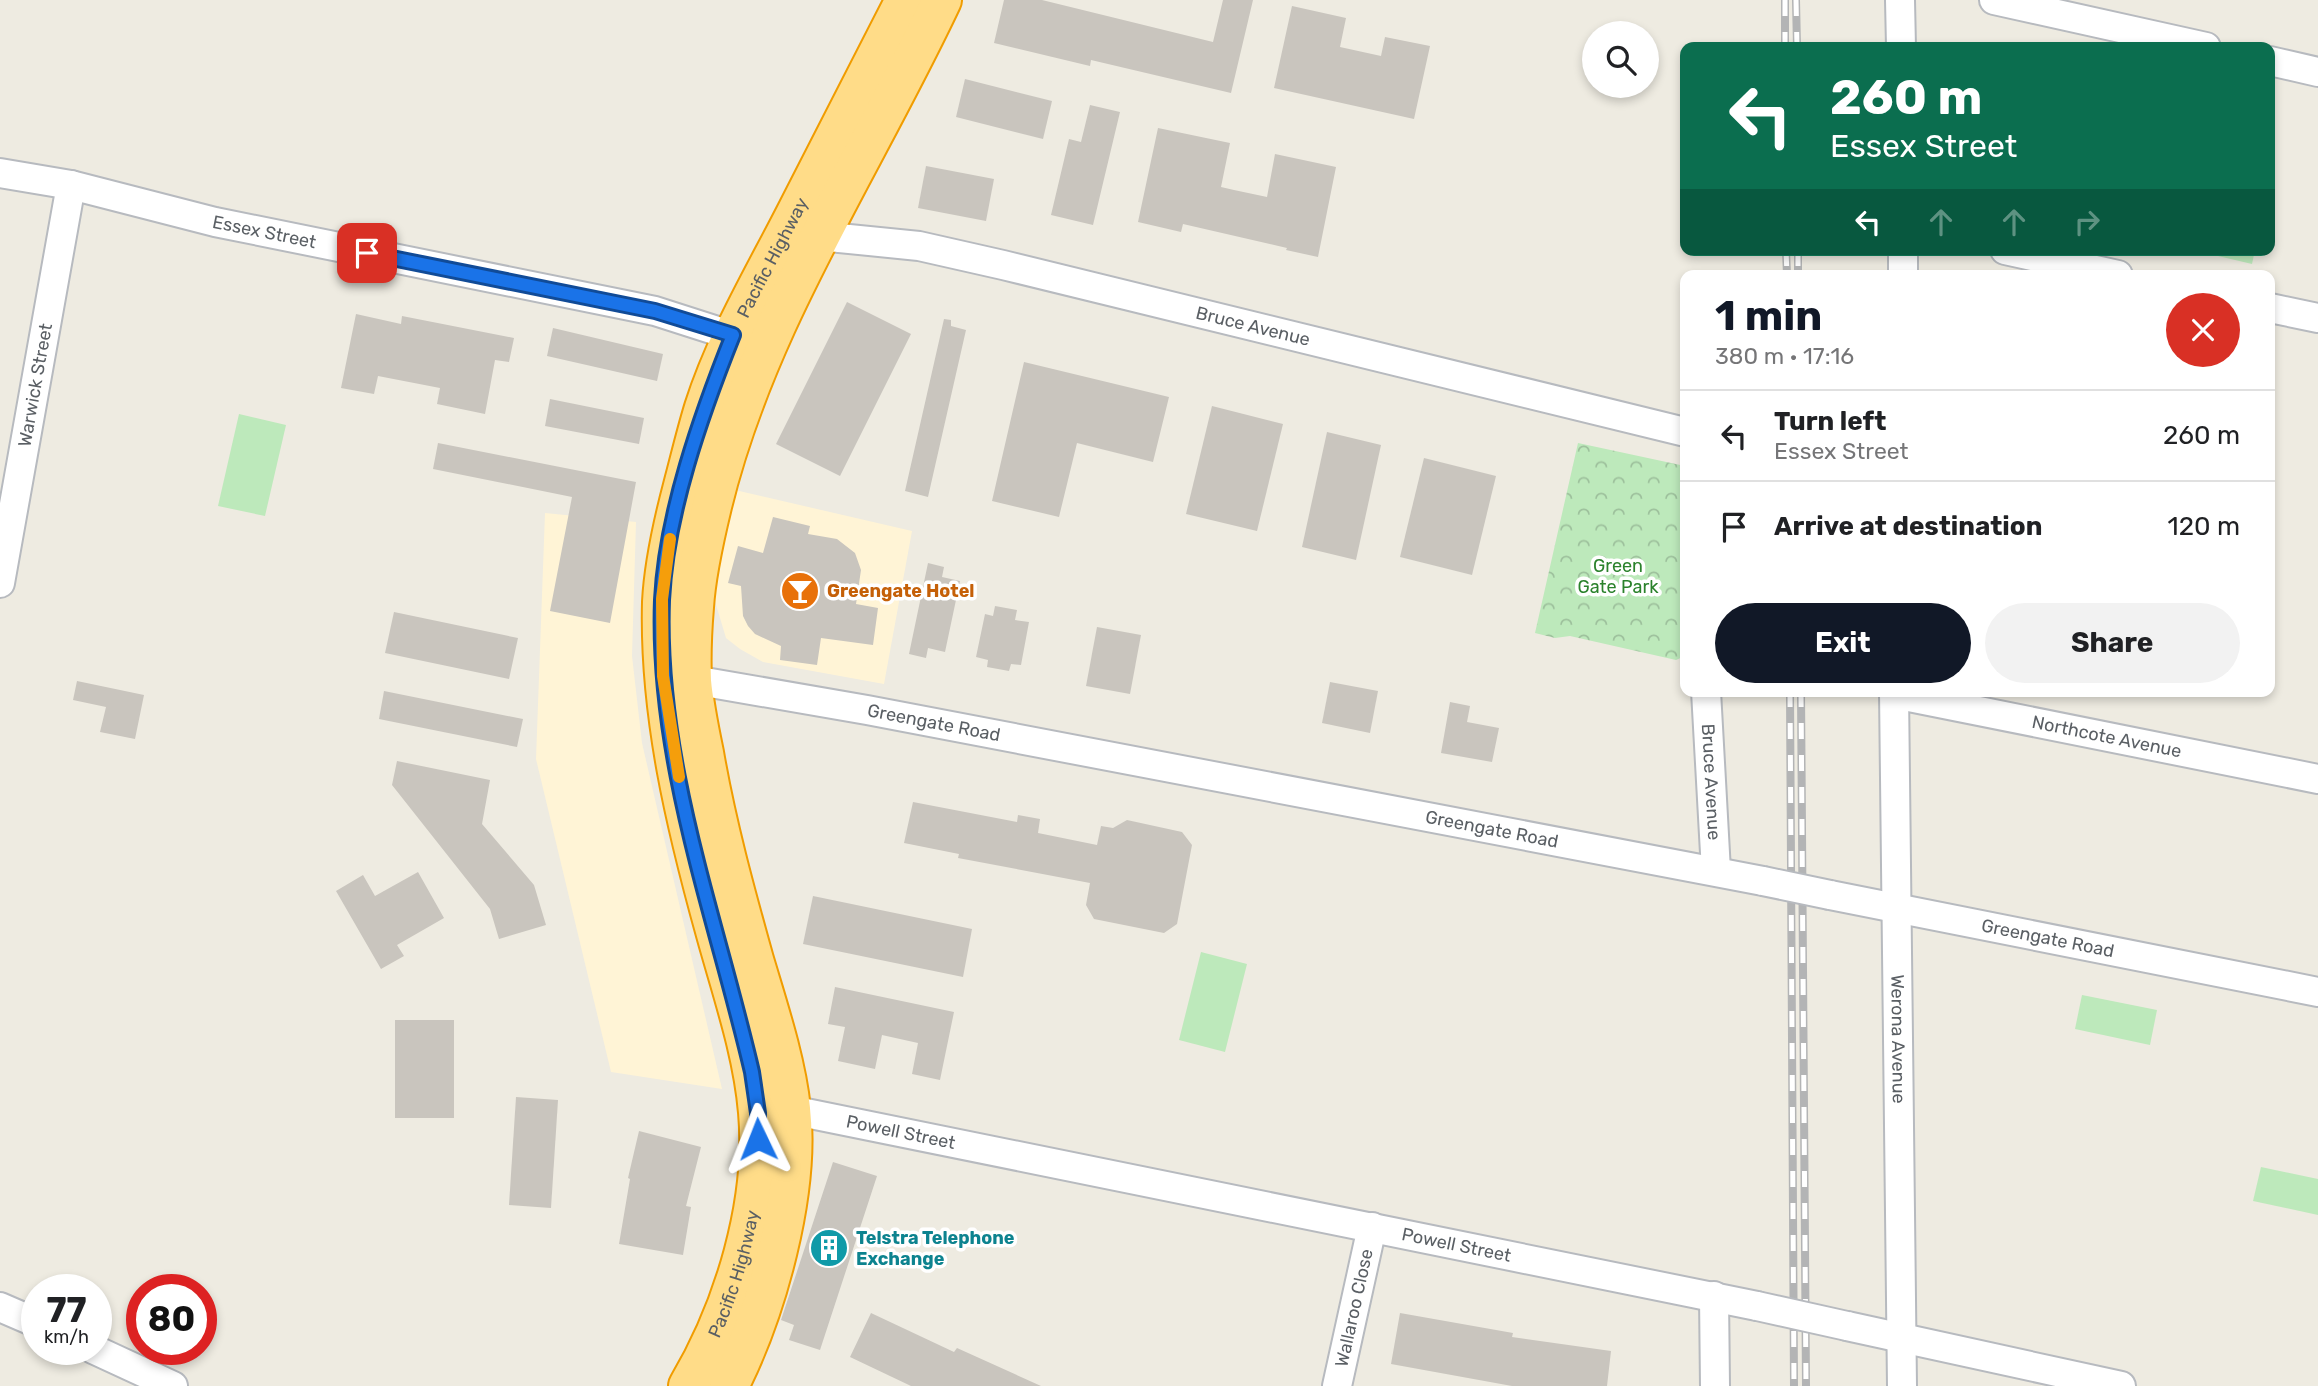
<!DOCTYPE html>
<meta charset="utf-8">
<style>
:root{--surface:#fff;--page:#f2f2f2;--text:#202124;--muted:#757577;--line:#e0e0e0;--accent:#111827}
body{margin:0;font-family:Rubik,sans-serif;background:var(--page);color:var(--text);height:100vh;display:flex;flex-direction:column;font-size:26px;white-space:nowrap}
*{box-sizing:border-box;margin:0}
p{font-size:23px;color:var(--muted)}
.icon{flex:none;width:38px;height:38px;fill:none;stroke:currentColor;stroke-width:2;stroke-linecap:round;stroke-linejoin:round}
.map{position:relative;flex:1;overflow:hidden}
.drawer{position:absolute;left:1680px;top:270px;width:595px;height:427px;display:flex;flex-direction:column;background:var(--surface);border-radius:14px;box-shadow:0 4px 10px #0003}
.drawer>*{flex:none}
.guide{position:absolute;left:1680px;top:42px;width:595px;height:214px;border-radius:14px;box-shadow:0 4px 10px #0003;background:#0b6e4f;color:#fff;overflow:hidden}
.fabs{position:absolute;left:1582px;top:21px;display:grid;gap:14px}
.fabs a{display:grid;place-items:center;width:77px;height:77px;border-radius:50%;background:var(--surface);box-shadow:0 4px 10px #0003;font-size:35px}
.speed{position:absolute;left:21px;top:1274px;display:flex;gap:14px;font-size:35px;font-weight:700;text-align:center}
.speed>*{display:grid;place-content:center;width:91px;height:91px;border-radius:50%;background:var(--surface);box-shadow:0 4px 10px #0003;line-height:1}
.speed small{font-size:18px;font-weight:400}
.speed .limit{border:10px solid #d22;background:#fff;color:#111}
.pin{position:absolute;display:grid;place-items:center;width:60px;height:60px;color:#fff;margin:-30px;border-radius:14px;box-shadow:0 4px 10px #0006}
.me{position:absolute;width:77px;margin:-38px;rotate:358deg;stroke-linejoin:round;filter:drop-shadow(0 0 5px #0008)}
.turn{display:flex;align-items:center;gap:24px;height:147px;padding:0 35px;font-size:32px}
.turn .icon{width:91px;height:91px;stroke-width:2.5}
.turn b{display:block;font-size:49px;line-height:60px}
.lanes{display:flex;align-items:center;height:66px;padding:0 35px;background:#0003;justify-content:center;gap:35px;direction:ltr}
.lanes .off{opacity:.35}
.round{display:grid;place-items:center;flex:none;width:74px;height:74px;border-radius:37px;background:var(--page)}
.head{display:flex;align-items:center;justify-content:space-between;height:119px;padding:0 35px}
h1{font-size:42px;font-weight:700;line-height:52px;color:var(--accent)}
.button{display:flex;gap:14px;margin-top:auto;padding:14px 35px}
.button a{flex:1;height:80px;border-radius:42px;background:var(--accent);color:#fff;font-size:28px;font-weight:700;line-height:80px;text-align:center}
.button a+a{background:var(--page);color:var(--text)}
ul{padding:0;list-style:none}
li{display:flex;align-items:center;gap:21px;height:91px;padding:0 35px;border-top:2px solid var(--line)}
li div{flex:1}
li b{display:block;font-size:26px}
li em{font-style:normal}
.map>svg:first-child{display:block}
.commercial{fill:#fff4d6}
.green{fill:#bde9bb}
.park{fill:url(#park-crowns)}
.building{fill:#c9c5be}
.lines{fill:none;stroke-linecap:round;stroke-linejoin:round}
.minor-casing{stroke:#b7babf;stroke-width:32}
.highway-casing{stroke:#f09c00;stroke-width:42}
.minor{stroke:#fff;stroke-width:28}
.highway{stroke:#ffdc88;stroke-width:38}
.rail-casing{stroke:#b3b4b5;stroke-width:8}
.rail{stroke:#fff;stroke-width:5;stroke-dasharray:16;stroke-linecap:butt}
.minor-bridge-casing{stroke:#b7babf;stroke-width:32;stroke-linecap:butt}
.minor-bridge{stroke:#fff;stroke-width:28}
.route-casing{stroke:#114b97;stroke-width:18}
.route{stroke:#1a73e8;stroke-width:12}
.slow{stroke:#f59e0b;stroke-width:12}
.labels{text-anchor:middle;stroke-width:7;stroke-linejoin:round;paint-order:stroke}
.street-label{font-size:18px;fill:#5a5f64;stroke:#fff}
.park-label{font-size:18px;fill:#2b822c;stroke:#fff}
.food-label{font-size:18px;font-weight:bold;fill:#c56008;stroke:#fff;text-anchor:start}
.culture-label{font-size:18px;font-weight:bold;fill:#0d838f;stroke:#fff;text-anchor:start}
</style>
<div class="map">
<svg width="2318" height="1386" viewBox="0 0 2318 1386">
<defs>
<pattern id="park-crowns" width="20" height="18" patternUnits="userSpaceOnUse" patternTransform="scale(1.75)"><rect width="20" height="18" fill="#bde9bb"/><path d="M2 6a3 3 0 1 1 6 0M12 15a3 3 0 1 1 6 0" fill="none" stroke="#9dc09c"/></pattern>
</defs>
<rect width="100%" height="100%" fill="#eeebe1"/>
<g class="commercial">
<polygon points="735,490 912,531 884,684 763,662 740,649 726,638 714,598"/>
<polygon points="545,513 636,522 632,656 642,743 722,1089 611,1072 536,759"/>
</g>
<g class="green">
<polygon points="2219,250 2255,250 2252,264 2218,256"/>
<polygon points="239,414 286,425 265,516 218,506"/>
<polygon points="1201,952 1247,964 1225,1052 1179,1040"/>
<polygon points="2082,995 2157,1010 2150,1045 2075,1029"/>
<polygon points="2261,1167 2318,1179 2318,1215 2253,1201"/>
</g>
<polygon class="park" points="1578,443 1685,466 1685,656 1676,660 1570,636 1555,638 1535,633"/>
<g class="building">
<polygon points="1004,0 1042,0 1213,42 1223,0 1253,0 1231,93 1091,60 1090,66 994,43"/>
<polygon points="1292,6 1346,18 1340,47 1381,56 1385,37 1430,46 1414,119 1274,88"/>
<polygon points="965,79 1052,101 1043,139 956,117"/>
<polygon points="1090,105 1120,112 1093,225 1051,215 1069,139 1081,142"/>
<polygon points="1158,128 1230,143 1221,187 1234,190 1267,197 1275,154 1336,167 1318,257 1286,250 1287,248 1183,224 1181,232 1138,222"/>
<polygon points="926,166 994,179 986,221 918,208"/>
<polygon points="847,302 911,334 840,476 776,444"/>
<polygon points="356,314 401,324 402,316 514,338 509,362 495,360 485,414 437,404 440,388 378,376 374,394 341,388"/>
<polygon points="944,319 951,320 951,326 966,330 928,497 905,491"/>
<polygon points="553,328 663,354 657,381 547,356"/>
<polygon points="1024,362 1169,397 1153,462 1077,443 1059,517 992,501"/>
<polygon points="550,399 644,418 639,444 545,426"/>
<polygon points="1212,406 1283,424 1257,531 1186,514"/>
<polygon points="1327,432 1381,445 1356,560 1302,547"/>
<polygon points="438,443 636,482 610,623 550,611 572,497 433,469"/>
<polygon points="1424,458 1496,476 1472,575 1400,557"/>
<polygon points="773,517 810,526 808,534 837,539 855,553 861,570 856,604 878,608 873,645 821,638 817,665 780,660 781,646 755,634 748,626 743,616 741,586 728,583 738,546 763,553"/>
<polygon points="928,563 944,567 942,577 960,581 945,652 928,648 926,658 909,654"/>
<polygon points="995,606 1017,610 1015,620 1029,622 1021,665 1011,664 1009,671 987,667 988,660 976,657 985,614 993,616"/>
<polygon points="394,612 518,638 509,679 385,653"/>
<polygon points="1097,627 1141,635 1130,694 1086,686"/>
<polygon points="77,681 144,695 135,739 100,732 106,707 73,700"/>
<polygon points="1330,682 1378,691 1370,733 1322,723"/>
<polygon points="384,691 523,719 517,747 379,719"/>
<polygon points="1450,702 1470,706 1467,722 1499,728 1492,762 1441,753"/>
<polygon points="397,761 490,780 482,824 534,885 546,925 499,939 490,909 392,785"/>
<polygon points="913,802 1017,822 1018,815 1040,819 1038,833 1097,845 1101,826 1113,828 1127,820 1182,832 1192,845 1177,924 1164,933 1094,919 1086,905 1090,883 958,858 959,854 904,843"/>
<polygon points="418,872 444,918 397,945 404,956 381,969 336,891 363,875 375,896"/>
<polygon points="813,896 972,929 963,977 803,944"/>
<polygon points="835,987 954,1012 940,1080 912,1074 918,1043 882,1035 875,1069 838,1061 845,1027 828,1024"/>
<rect x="395" y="1020" width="59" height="98"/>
<polygon points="516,1097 558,1100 551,1208 509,1205"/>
<polygon points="639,1131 701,1147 686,1206 691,1207 683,1255 619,1244 630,1179 628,1178"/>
<polygon points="833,1162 877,1176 820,1350 789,1340 794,1325 781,1320"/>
<polygon points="871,1313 954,1352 957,1348 1041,1386 911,1386 850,1357"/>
<polygon points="1400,1313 1513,1333 1512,1337 1611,1351 1607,1386 1512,1386 1391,1364"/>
</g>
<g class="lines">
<defs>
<g id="minor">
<polyline points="1900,0 1901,47"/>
<polyline points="1994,0 2206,47"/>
<polyline points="2270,61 2318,72"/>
<path id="s1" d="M0 173 71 185 215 222 655 311 733 336"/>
<path id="s2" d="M819 236 919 246 1003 265 1685 432"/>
<polyline points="2005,250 2118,275"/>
<polyline points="1903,275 1903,250"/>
<polyline points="2270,308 2318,318"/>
<path id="s3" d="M0 583 71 185"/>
<path id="s4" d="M676 677 867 710 1763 881"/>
<path id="s5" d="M1706 691 1716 871"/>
<path id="s6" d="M1894 691 1902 1386"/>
<path id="s7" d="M1894 694 2318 779"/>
<path id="s8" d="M1830 895 2318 992"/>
<path id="s9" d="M791 1110 1757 1306"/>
<polyline points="1714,1296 1715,1386"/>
<polyline points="0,1307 37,1323"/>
<polyline points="1847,1326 2121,1386"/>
<polyline points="93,1349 173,1386"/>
<path id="s10" d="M1337 1386 1372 1227"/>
</g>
<g id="highway">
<path id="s11" d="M688 1386C734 1308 766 1203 758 1112 753 1052 732 992 716 934 686 826 659 714 662 602 664 563 673 524 683 486 690 460 696 434 704 408 726 339 765 274 798 209 834 140 869 70 905 0"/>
<path d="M729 1386C767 1311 800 1193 791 1109 786 1061 768 1007 754 960 735 892 716 823 704 753 699 729 694 705 692 681 691 657 692 631 694 607 696 574 704 539 712 506 756 324 863 168 942 0"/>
</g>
</defs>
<use href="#minor" class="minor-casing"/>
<use href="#highway" class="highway-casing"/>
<use href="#minor" class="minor"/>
<use href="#highway" class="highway"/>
<defs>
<g id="rail">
<polyline points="1785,0 1785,47"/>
<polyline points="1796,0 1797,47"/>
<polyline points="1786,250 1787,275"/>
<polyline points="1798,250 1798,275"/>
<polyline points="1790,691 1794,1386"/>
<polyline points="1801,691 1806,1386"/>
</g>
</defs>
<use href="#rail" class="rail-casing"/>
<use href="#rail" class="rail"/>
<defs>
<g id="minor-bridge">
<polyline points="1763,881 1830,895"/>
<polyline points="1757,1306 1847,1326"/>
</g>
</defs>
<use href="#minor-bridge" class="minor-bridge-casing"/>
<use href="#minor-bridge" class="minor-bridge"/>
</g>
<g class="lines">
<defs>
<path id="route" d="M367 253 655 311 733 335C701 415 666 514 662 600 656 762 716 917 752 1072L758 1113V1139"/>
</defs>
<use href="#route" class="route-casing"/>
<use href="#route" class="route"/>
<polyline class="slow" points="670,539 662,599 663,676 679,777"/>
</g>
<defs>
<symbol id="bar-disc" viewBox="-11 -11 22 22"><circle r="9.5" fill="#e8710a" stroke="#fff"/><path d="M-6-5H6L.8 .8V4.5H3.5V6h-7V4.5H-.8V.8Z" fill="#fff"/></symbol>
<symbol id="building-disc" viewBox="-11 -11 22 22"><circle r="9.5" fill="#0f9aa8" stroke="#fff"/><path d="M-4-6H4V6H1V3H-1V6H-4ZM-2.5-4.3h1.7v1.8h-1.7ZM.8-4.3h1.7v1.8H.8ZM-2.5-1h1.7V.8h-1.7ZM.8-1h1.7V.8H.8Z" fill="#fff"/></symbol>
</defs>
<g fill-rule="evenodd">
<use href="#bar-disc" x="778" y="569" width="44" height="44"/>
<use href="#building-disc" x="807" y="1226" width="44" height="44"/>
</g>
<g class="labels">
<g class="street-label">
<text dy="6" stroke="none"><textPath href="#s1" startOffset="271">Essex Street</textPath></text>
<text dy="6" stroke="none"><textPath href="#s11" startOffset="1172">Pacific Highway</textPath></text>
<text dy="6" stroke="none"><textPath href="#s2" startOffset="444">Bruce Avenue</textPath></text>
<text dy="6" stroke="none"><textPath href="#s3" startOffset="201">Warwick Street</textPath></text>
<text dy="6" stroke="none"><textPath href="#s4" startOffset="262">Greengate Road</textPath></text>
<text dy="6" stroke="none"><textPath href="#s7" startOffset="217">Northcote Avenue</textPath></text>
<text dy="6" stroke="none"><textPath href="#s5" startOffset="91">Bruce Avenue</textPath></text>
<text dy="6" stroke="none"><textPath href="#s4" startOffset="830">Greengate Road</textPath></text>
<text dy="6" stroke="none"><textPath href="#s8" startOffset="222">Greengate Road</textPath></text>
<text dy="6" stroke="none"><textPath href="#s6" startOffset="348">Werona Avenue</textPath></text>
<text dy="6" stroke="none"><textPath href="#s9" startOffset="112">Powell Street</textPath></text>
<text dy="6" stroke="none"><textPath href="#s9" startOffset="679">Powell Street</textPath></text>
<text dy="6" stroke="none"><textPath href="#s11" startOffset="122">Pacific Highway</textPath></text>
<text dy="6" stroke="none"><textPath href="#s10" startOffset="80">Wallaroo Close</textPath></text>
</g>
<g class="park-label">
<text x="1618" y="572">Green<tspan x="1618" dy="21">Gate Park</tspan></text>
</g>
<g class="food-label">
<text x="827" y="597">Greengate Hotel</text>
</g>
<g class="culture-label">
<text x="856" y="1244">Telstra Telephone<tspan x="856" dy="21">Exchange</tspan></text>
</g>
</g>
</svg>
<div class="fabs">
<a><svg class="icon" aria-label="search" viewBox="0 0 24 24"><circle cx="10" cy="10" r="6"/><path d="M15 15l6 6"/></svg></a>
</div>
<div class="speed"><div>77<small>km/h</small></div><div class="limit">80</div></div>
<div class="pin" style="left:367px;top:253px;background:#d93025"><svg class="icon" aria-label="arrive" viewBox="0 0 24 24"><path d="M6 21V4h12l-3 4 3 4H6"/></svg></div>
<svg class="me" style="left:758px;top:1139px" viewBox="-20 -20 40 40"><path d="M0-17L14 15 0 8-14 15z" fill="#1a73e8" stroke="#fff" stroke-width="4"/></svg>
<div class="guide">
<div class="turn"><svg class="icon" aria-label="left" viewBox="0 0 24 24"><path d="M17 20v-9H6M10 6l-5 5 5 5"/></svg><div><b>260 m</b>Essex Street</div></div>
<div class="lanes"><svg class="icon" aria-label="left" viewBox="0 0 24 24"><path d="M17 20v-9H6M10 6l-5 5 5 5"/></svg><svg class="icon off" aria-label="ahead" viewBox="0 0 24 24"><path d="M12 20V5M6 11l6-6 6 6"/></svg><svg class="icon off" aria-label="ahead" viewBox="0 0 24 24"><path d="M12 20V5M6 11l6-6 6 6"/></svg><svg class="icon off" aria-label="right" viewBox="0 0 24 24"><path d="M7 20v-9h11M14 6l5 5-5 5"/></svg></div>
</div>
<section class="drawer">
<div class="head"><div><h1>1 min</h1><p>380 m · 17:16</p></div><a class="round" style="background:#d93025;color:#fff"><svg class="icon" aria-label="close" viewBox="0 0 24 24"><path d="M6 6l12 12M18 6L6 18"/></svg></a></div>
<ul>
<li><svg class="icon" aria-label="left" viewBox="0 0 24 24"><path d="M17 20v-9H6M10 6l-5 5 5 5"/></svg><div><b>Turn left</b><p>Essex Street</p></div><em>260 m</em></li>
<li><svg class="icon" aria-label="arrive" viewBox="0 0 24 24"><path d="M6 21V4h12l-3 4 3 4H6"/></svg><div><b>Arrive at destination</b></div><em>120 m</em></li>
</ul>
<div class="button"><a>Exit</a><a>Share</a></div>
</section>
</div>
